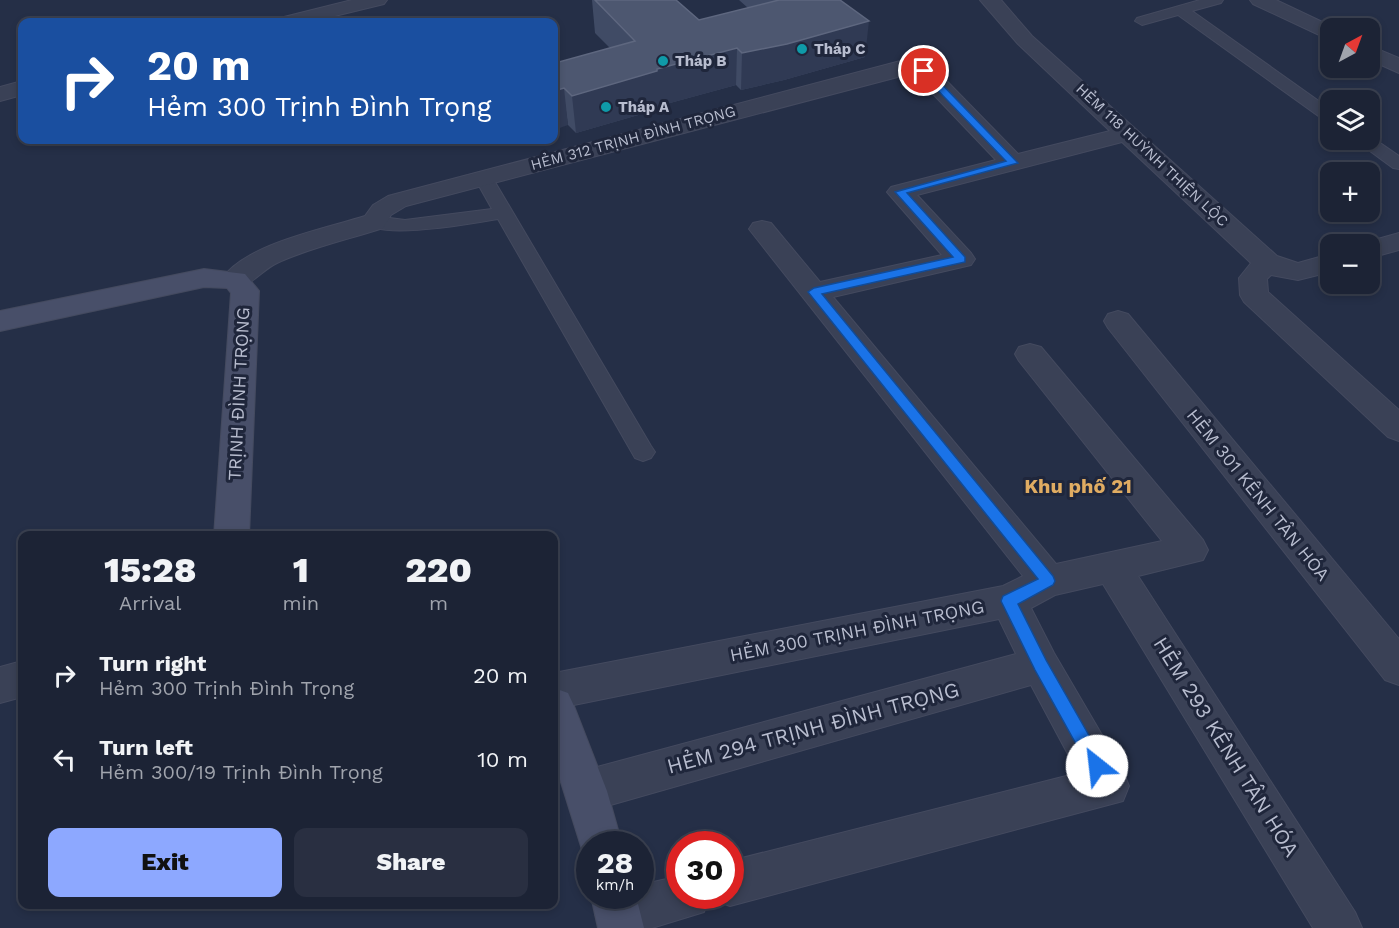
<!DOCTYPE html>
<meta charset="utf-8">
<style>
:root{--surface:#1c2335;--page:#292f41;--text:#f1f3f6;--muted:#a0a4ad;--line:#3a4050;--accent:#8da8ff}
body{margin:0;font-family:"Work Sans",sans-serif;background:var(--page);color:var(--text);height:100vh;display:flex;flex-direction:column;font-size:22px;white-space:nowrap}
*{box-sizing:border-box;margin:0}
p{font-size:20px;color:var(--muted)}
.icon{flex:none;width:33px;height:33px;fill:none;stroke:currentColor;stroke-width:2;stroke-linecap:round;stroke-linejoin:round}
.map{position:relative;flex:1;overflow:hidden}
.panel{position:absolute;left:18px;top:531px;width:540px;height:378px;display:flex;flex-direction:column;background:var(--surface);border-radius:12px;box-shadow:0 3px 9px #0003,0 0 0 2px var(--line)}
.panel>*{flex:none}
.guide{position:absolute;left:18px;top:18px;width:540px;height:126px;border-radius:12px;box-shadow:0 3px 9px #0003,0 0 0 2px var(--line);background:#1a4fa0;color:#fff;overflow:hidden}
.needle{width:39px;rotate:41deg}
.fabs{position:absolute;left:1320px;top:18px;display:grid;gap:12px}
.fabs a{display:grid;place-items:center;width:60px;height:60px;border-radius:12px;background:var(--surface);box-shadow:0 3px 9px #0003,0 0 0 2px var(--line);font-size:30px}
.speed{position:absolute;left:576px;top:831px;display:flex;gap:12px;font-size:30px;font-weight:700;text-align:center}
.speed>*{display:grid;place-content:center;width:78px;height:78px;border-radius:50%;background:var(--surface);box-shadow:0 3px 9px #0003,0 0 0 2px var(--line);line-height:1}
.speed small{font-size:15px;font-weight:400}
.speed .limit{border:9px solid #d22;background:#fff;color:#111}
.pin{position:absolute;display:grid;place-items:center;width:51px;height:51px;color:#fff;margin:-26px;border:3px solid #fff;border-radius:50%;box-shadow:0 2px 6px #0007}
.me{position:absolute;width:66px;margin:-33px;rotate:331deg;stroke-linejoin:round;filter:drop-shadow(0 0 4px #0008)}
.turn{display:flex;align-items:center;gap:21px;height:126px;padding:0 30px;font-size:27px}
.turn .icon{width:78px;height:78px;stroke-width:2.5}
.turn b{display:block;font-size:42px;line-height:51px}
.eta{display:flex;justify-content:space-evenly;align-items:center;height:102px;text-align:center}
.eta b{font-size:36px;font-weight:800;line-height:42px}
.primary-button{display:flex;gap:12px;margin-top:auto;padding:12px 30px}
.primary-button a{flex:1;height:69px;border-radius:12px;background:var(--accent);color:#111;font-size:24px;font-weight:800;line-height:69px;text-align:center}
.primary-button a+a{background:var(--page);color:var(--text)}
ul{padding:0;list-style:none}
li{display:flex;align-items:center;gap:18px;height:84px;padding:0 30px}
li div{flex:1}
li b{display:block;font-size:22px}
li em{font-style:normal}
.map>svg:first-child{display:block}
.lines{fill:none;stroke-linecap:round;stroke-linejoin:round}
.lane-casing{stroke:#444a5f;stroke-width:2}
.street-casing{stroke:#444a5f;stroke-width:2}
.secondary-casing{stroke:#444a5f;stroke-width:2}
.lane{fill:#3a4156;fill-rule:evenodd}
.street{fill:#3a4156;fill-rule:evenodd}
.secondary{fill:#484f69;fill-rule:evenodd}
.wall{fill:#404b65}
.shaded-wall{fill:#303a54}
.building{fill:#4d5770;stroke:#5e677f;stroke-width:1.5}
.route{fill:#1a73e8;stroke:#114b97;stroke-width:1.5}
.culture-dot{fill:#0f9aa8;stroke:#1f263b;stroke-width:2}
.labels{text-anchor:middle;stroke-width:6;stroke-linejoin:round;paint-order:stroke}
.far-poi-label{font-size:15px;font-weight:bold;fill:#b8bdcf;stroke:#1f263b;text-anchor:start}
.far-street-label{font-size:15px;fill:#b8bdcf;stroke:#1f263b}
.street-label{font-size:18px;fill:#b8bdcf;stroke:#1f263b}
.neighbourhood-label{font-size:20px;font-weight:bold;fill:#e0ac62;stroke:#1f263b}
.near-street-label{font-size:21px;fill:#b8bdcf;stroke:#1f263b}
</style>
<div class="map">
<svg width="1399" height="928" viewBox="0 0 1399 928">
<rect width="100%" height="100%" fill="#252f47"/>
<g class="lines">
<defs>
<g id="lane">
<polygon points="1200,0 1223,0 1221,3 1192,11 1330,109 1330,121 1324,120 1178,15 1142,25 1135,21 1137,18"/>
<polygon points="1370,136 1399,156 1399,169 1393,168 1355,140 1370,140"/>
<path d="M483 172 492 177 651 446 655 452 651 458 643 461 635 458 498 219C475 223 378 241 364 222L374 216 405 220 492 209 474 177Z"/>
</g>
<g id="street">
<polygon points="352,0 387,0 384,4 310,22 277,22 280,18"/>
<path d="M980 0H1001L1032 36 1277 256 1298 263 1330 254V272L1298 280 1271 275 1267 279 1268 292 1399 410V441L1388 437 1244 302 1240 295 1239 278 1251 263 1122 142 917 195 971 253 975 259 971 265 833 297 1056 564 1162 541 1019 361 1015 354 1019 347 1030 344 1041 347 1203 540 1208 550 1203 560 1138 576 1355 912 1362 928H1313L1103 584 1055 595 1031 608 1054 653 1123 771 1129 786 1123 801 730 906 714 900 712 896H730V861L1078 773 1031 685 586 812 571 806 565 791 571 776 586 770 1016 654 999 619 554 709V673L1003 586 1023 576 749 229 753 223 762 221 771 223 820 282 942 255 887 192 891 187 996 160 913 73 406 206 391 215 383 228C350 239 309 248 277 263 258 272 248 293 225 286L221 280C244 244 325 229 365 216L373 205 388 196 908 59 927 62 932 66 1018 154 1110 131 1018 44Z"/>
<polygon points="1250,0 1276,0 1335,28 1330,28 1330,40 1253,4"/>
<polygon points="1370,46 1399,58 1399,73 1370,60"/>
<polygon points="22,81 22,95 0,101 0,87"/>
<polygon points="1399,233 1399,250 1370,258 1370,244 1360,244"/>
<polygon points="1118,311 1128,314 1399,639 1399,685 1385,680 1108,328 1104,321 1108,314"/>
<polygon points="22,661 22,697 0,703 0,667"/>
<polygon points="680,876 680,896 710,896 704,912 652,928 601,928 595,914 602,898 640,896 640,885"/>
</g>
<g id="secondary">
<polygon points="204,269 245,274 259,291 249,536 214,536 231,293 227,288 204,287 0,331 0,311"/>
<polygon points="554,688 568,693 574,706 607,791 622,844 590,844 590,862 585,859 554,760"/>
<polygon points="591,896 636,896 644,928 598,928"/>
</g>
</defs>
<use href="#lane" class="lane-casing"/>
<use href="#street" class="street-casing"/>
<use href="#secondary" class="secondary-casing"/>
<use href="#lane" class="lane"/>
<use href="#street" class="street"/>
<use href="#secondary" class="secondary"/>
</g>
<polygon class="wall" points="592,0 676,0 699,20 748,8 739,0 840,0 865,57 784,80 741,90 736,85 659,106 659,109 576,133 568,125 559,62 610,48 595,33"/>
<g class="shaded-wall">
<polygon points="869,21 865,57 784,80 741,90 742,53"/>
<polygon points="737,48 736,85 659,106 659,109 576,133 572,96 657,69"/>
<polygon points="564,88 568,125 554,130 554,91"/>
</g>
<polygon class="building" points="595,0 676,0 699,20 779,0 840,0 869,21 787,44 742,53 737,48 657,69 657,71 572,96 564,88 554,91 554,55 559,62 635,41"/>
<polygon class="route" points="921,69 927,69 1018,163 907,193 965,257 965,262 822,294 1053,576 1055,581 1053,585 1018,604 1046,660 1103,760 1105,766 1103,771 1097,774 1091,771 1035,670 1001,601 1003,596 1038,579 808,292 814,288 953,257 895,192 1006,161 921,73"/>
<g class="culture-dot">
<circle cx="802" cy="49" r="6"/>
<circle cx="663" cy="61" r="6"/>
<circle cx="606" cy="107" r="6"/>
</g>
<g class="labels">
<g class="far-poi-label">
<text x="814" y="54">Tháp C</text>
<text x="675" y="66">Tháp B</text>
<text x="618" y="112">Tháp A</text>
</g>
<g class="far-street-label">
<text transform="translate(633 138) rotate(-15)" y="5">HẺM 312 TRỊNH ĐÌNH TRỌNG</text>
<text transform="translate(1152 155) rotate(43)" y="5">HẺM 118 HUỲNH THIỆN LỘC</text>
</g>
<g class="street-label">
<text transform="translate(239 394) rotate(-87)" y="6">TRỊNH ĐÌNH TRỌNG</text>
<text transform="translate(1258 495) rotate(51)" y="6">HẺM 301 KÊNH TÂN HÓA</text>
<text transform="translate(857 631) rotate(-11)" y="6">HẺM 300 TRỊNH ĐÌNH TRỌNG</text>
</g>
<g class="neighbourhood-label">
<text x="1078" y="493">Khu phố 21</text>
</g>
<g class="near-street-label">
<text transform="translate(813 728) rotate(-15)" y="7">HẺM 294 TRỊNH ĐÌNH TRỌNG</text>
<text transform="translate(1226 747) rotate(58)" y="7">HẺM 293 KÊNH TÂN HÓA</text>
</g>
</g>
</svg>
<div class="fabs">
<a><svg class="needle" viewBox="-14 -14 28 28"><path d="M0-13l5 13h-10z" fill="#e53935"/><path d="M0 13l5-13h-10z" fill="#a0a4ad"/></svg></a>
<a><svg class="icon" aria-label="layers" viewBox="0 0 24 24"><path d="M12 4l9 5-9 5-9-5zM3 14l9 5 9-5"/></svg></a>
<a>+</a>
<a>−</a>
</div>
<div class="speed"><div>28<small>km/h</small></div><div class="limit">30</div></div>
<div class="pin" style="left:924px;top:71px;background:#d93025"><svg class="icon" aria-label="arrive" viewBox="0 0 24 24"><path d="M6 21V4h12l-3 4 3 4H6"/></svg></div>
<svg class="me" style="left:1097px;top:766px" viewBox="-20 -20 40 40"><circle r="19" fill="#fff"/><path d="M0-13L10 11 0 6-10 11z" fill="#1a73e8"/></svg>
<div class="guide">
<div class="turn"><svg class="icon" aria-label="right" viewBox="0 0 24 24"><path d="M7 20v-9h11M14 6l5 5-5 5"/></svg><div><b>20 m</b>Hẻm 300 Trịnh Đình Trọng</div></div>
</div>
<section class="panel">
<div class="eta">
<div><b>15:28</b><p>Arrival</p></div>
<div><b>1</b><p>min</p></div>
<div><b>220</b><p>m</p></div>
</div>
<ul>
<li><svg class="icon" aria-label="right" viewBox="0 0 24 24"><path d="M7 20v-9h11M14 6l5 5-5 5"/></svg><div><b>Turn right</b><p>Hẻm 300 Trịnh Đình Trọng</p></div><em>20 m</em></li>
<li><svg class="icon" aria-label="left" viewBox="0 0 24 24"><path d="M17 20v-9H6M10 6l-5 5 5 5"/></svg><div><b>Turn left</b><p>Hẻm 300/19 Trịnh Đình Trọng</p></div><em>10 m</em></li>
</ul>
<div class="primary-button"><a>Exit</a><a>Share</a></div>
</section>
</div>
